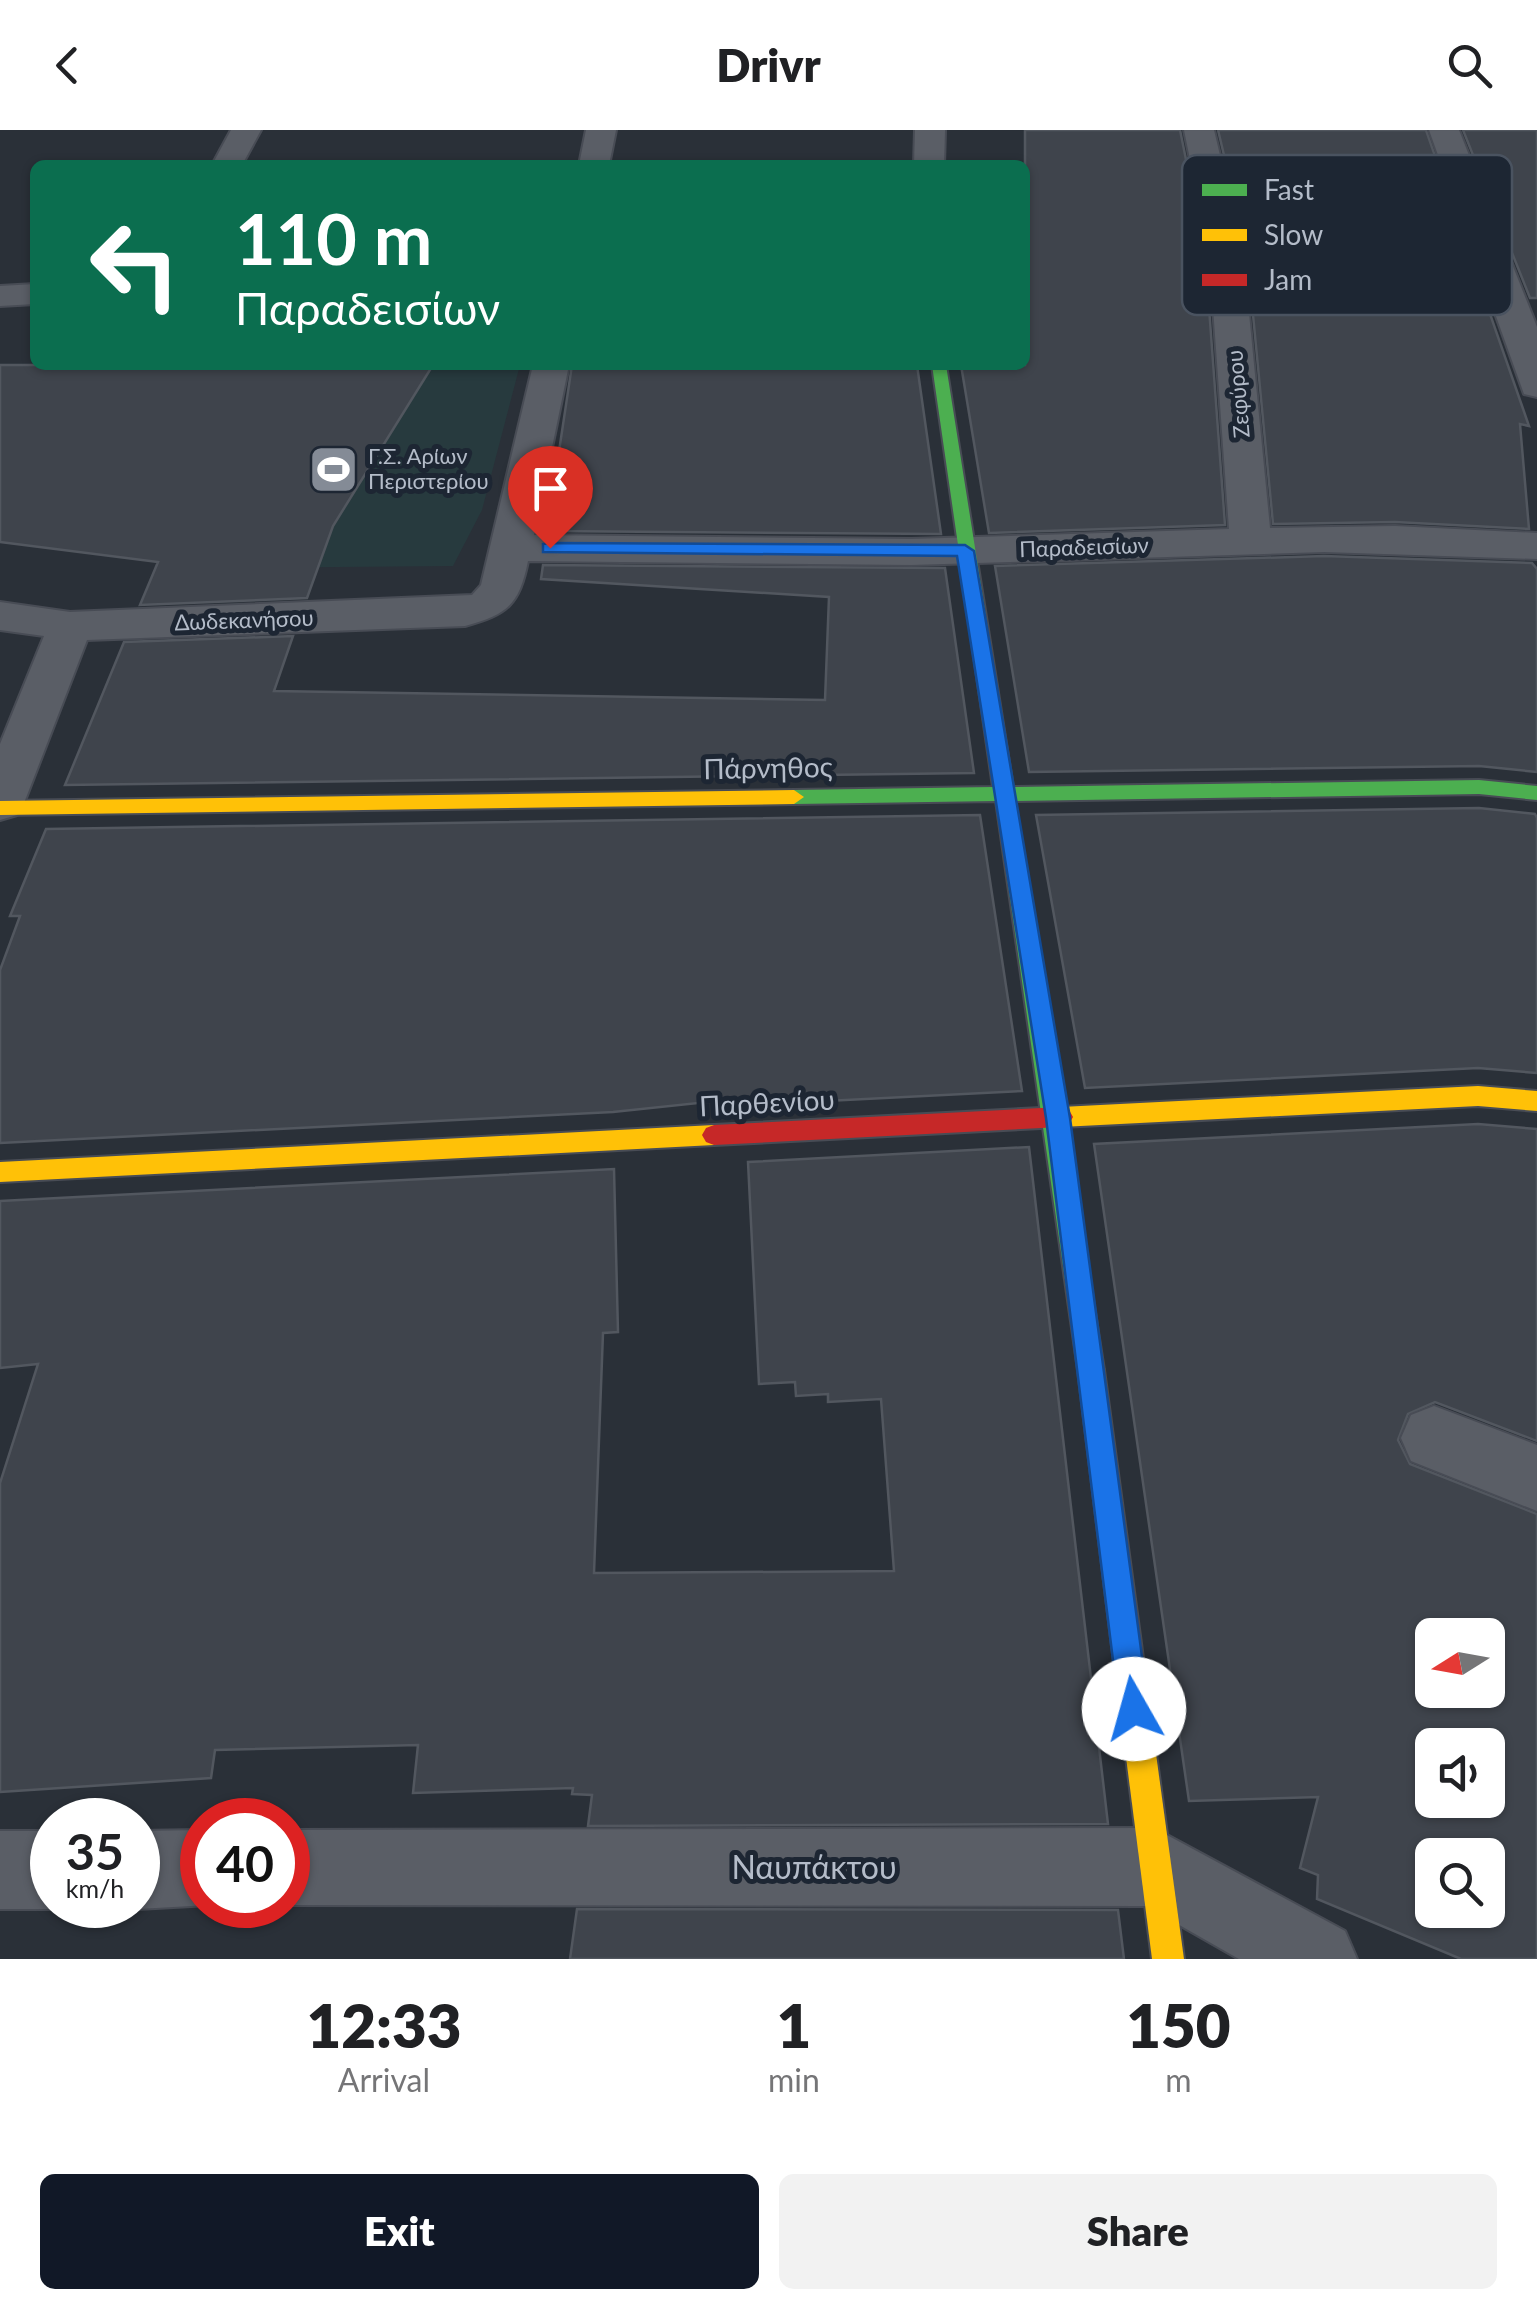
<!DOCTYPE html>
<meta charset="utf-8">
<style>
:root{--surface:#fff;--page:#f2f2f2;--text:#202124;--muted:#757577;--accent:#111827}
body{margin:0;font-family:Lato,sans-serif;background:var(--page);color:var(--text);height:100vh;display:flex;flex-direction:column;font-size:38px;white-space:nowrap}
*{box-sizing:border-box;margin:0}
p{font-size:32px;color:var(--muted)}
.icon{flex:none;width:55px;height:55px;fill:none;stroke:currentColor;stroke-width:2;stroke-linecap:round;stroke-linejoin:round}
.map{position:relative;height:1829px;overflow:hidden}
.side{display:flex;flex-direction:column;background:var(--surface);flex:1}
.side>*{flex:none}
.guide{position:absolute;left:30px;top:30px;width:1000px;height:210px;border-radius:15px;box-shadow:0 2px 8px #0004;background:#0b6e4f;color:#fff;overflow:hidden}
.needle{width:65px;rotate:259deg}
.tools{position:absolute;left:1415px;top:1488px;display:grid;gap:20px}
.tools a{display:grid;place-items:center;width:90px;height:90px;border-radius:15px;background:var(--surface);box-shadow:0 2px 8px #0004;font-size:50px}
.speed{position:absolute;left:30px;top:1668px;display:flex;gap:20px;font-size:50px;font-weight:700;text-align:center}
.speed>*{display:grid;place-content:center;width:130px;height:130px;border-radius:50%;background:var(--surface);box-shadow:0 2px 8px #0004;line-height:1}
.speed small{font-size:25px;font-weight:400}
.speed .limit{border:15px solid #d22;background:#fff;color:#111}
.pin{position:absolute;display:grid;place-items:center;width:85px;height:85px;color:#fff;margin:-102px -42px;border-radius:50% 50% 50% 0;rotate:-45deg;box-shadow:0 0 10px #0007}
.pin .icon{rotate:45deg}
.me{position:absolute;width:110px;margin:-55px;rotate:353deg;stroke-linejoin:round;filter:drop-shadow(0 0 8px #0008)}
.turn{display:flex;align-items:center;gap:35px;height:210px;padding:0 40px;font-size:45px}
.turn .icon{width:130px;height:130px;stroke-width:2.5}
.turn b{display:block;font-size:70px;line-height:85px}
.eta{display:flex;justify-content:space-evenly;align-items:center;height:170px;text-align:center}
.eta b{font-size:60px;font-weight:800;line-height:70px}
.cta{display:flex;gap:20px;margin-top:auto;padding:20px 40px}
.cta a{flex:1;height:115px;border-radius:15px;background:var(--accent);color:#fff;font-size:40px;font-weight:800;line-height:115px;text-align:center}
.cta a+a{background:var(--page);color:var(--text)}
header{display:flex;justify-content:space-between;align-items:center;height:130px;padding:0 40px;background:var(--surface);font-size:45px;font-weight:800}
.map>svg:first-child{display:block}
.green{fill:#273a3e}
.building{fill:#3f444c;stroke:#52575f;stroke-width:2.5;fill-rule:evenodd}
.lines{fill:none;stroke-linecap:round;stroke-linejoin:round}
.street-casing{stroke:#484c55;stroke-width:4}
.fast-casing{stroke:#484c55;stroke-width:4}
.slow-casing{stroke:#484c55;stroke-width:4}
.jam-casing{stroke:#484c55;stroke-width:4}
.street{fill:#5a5e66;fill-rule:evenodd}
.fast{fill:#4caf50;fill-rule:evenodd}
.slow{fill:#ffc107;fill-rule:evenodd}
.jam{fill:#c62828;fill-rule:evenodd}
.route{fill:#1a73e8;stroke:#114b97;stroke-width:2.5}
.labels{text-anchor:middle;stroke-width:10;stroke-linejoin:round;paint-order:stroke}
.far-street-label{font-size:22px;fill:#b4bcc9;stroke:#1d2633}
.far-poi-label{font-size:22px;fill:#b4bcc9;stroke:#1d2633;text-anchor:start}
.street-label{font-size:28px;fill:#b4bcc9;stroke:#1d2633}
.near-street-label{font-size:32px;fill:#b4bcc9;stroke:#1d2633}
.key{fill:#1d2633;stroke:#4a5360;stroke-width:2.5}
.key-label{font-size:28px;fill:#b4bcc9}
</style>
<header><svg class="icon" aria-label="back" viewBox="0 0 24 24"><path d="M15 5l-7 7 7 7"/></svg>Drivr<svg class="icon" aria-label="search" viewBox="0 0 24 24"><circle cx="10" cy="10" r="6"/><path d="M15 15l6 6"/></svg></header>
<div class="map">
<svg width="1537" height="1829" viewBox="0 0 1537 1829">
<rect width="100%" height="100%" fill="#2a3038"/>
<polygon class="green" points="227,235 520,235 482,380 453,436 213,438 148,431 196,365"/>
<g class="building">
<polygon points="1025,0 1180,0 1205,123 1225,395 989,403 961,235 1025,235"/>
<polygon points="1218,0 1426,0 1529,296 1520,294 1529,399 1395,392 1273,394 1247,122"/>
<polygon points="1463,0 1537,0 1537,168 1530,168"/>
<polygon points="0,235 433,235 333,396 307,468 140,475 158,432 0,412"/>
<polygon points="572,235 917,235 941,404 547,401"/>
<polygon points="1324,426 1532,433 1537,439 1537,642 1479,636 1029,642 995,436"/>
<polygon points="543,435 945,438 974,643 65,655 124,512 293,506 274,561 825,570 829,467 541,449"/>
<polygon points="1479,678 1535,684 1537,688 1537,943 1478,938 1085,958 1036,685"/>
<polygon points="980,685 1022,961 746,975 745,968 613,982 0,1013 0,840 20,786 10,786 46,699"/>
<path d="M1478 994 1537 999V1311L1435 1272 1408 1284 1398 1310 1410 1334 1537 1384V1829H1461L1317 1769 1318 1745 1300 1738 1318 1667 1189 1671 1094 1014ZM1432 1505H1488V1560H1432ZM1432 1615H1488V1670H1432ZM1432 1725H1488V1780H1432Z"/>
<polygon points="1029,1017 1108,1694 588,1696 592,1665 572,1664 573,1658 413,1663 418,1615 215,1620 211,1648 0,1662 0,1353 38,1234 0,1238 0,1071 614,1039 618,1202 603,1203 594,1443 894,1441 881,1269 828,1272 828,1264 796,1266 795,1252 759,1254 748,1032"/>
<polygon points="577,1779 1118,1780 1124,1829 570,1829"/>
</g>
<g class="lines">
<defs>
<g id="street">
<polygon points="231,0 261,0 242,35 212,35"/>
<polygon points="586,0 616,0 609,35 579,35"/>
<polygon points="915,0 945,0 944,35 914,35"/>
<path d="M1184 0H1214L1243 122 1270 398 1395 396 1537 403V429L1324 422 911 435 528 431C519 475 508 484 465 496L87 510 24 673 17 685 0 690V614L44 506 0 500V472L70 482 472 465 481 455 533 235H569L534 405 911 409 1229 399 1209 122Z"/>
<polygon points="1429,0 1459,0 1537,197 1537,267 1524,264"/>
<polygon points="35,154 35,174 0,176 0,156"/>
<polygon points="1434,1276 1537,1315 1537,1381 1411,1331 1401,1308 1411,1285"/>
<polygon points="1154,1698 1345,1801 1357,1829 1239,1829 1146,1776 281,1775 288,1775 288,1700"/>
<polygon points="202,1700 202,1775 209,1775 138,1779 129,1775 138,1775 138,1701"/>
<polygon points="0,1701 52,1701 52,1775 61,1775 52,1779 0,1779"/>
</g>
<polygon id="fast" points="932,235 946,235 1013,657 1479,650 1537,656 1537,670 1479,664 1015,671 1104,1240 1100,1249 1091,1252 1082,1249 1078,1240 996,671 794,674 784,667 794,660 993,657"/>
<g id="slow">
<polygon points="794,660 804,667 794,674 0,685 0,671"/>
<polygon points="1478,956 1537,961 1537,981 1478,976 1061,997 1053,994 1049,987 1053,980 1061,977"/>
<polygon points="714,995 722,998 726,1005 722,1012 714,1015 0,1052 0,1032"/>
<polygon points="1133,1550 1144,1554 1148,1565 1184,1829 1152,1829 1118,1565 1122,1554"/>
</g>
<g id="jam">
<polygon points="1061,977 1069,980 1073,987 1069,994 1061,997 714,1015 706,1012 702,1005 706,998 714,995"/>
<polygon points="1091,1228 1100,1231 1104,1240 1148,1565 1144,1576 1133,1580 1122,1576 1118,1565 1078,1240 1082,1231"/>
</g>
</defs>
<use href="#street" class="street-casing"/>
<use href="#fast" class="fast-casing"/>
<use href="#slow" class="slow-casing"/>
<use href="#jam" class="jam-casing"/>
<use href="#street" class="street"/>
<use href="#fast" class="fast"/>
<use href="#slow" class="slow"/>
<use href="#jam" class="jam"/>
</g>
<polygon class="route" points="550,413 965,415 974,421 1070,988 1149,1579 1144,1590 1134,1594 1123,1590 1119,1579 1046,988 957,426 543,422 543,414"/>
<defs>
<symbol id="stadium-square" viewBox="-11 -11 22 22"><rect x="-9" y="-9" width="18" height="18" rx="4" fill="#848b96" stroke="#1d2633"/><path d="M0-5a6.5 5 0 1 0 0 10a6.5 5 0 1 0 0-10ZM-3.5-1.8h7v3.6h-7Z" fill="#fff"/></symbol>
</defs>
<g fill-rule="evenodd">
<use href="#stadium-square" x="306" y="312" width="55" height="55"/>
</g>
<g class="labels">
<g class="far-street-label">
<text transform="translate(1238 264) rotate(-95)" y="8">Ζεφύρου</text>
<text transform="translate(1084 417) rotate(-2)" y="8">Παραδεισίων</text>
<text transform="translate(244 490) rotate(-2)" y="8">Δωδεκανήσου</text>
</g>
<g class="far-poi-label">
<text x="368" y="334">Γ.Σ. Αρίων<tspan x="368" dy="25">Περιστερίου</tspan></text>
</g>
<g class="street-label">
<text transform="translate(768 638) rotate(-1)" y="10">Πάρνηθος</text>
<text transform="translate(767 973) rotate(-3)" y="10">Παρθενίου</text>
</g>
<g class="near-street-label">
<text x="814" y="1749">Ναυπάκτου</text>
</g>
</g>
<rect x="1182" y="25" width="330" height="160" rx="15" class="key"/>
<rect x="1202" y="54" width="45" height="12" fill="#4caf50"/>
<rect x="1202" y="99" width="45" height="12" fill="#ffc107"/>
<rect x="1202" y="144" width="45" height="12" fill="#c62828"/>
<g class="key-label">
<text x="1264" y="70">Fast</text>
<text x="1264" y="115">Slow</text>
<text x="1264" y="160">Jam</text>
</g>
</svg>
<div class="tools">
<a><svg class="needle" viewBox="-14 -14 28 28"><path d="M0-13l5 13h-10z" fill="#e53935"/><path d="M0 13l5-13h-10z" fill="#757577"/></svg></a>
<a><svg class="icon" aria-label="sound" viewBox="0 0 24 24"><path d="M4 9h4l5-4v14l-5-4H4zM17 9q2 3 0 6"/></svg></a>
<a><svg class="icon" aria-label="search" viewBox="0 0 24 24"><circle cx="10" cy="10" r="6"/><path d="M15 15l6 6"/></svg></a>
</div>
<div class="speed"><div>35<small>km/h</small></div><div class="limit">40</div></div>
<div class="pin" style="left:550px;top:418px;background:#d93025"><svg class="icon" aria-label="arrive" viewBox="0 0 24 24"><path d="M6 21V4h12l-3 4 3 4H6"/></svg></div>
<svg class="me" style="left:1134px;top:1579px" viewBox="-20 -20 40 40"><circle r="19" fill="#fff"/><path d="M0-13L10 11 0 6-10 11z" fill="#1a73e8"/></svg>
<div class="guide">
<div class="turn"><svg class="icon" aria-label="left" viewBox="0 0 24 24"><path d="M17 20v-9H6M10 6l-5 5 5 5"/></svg><div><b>110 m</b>Παραδεισίων</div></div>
</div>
</div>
<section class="side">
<div class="eta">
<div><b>12:33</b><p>Arrival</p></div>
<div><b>1</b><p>min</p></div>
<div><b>150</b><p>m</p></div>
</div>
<div class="cta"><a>Exit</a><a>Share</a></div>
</section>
